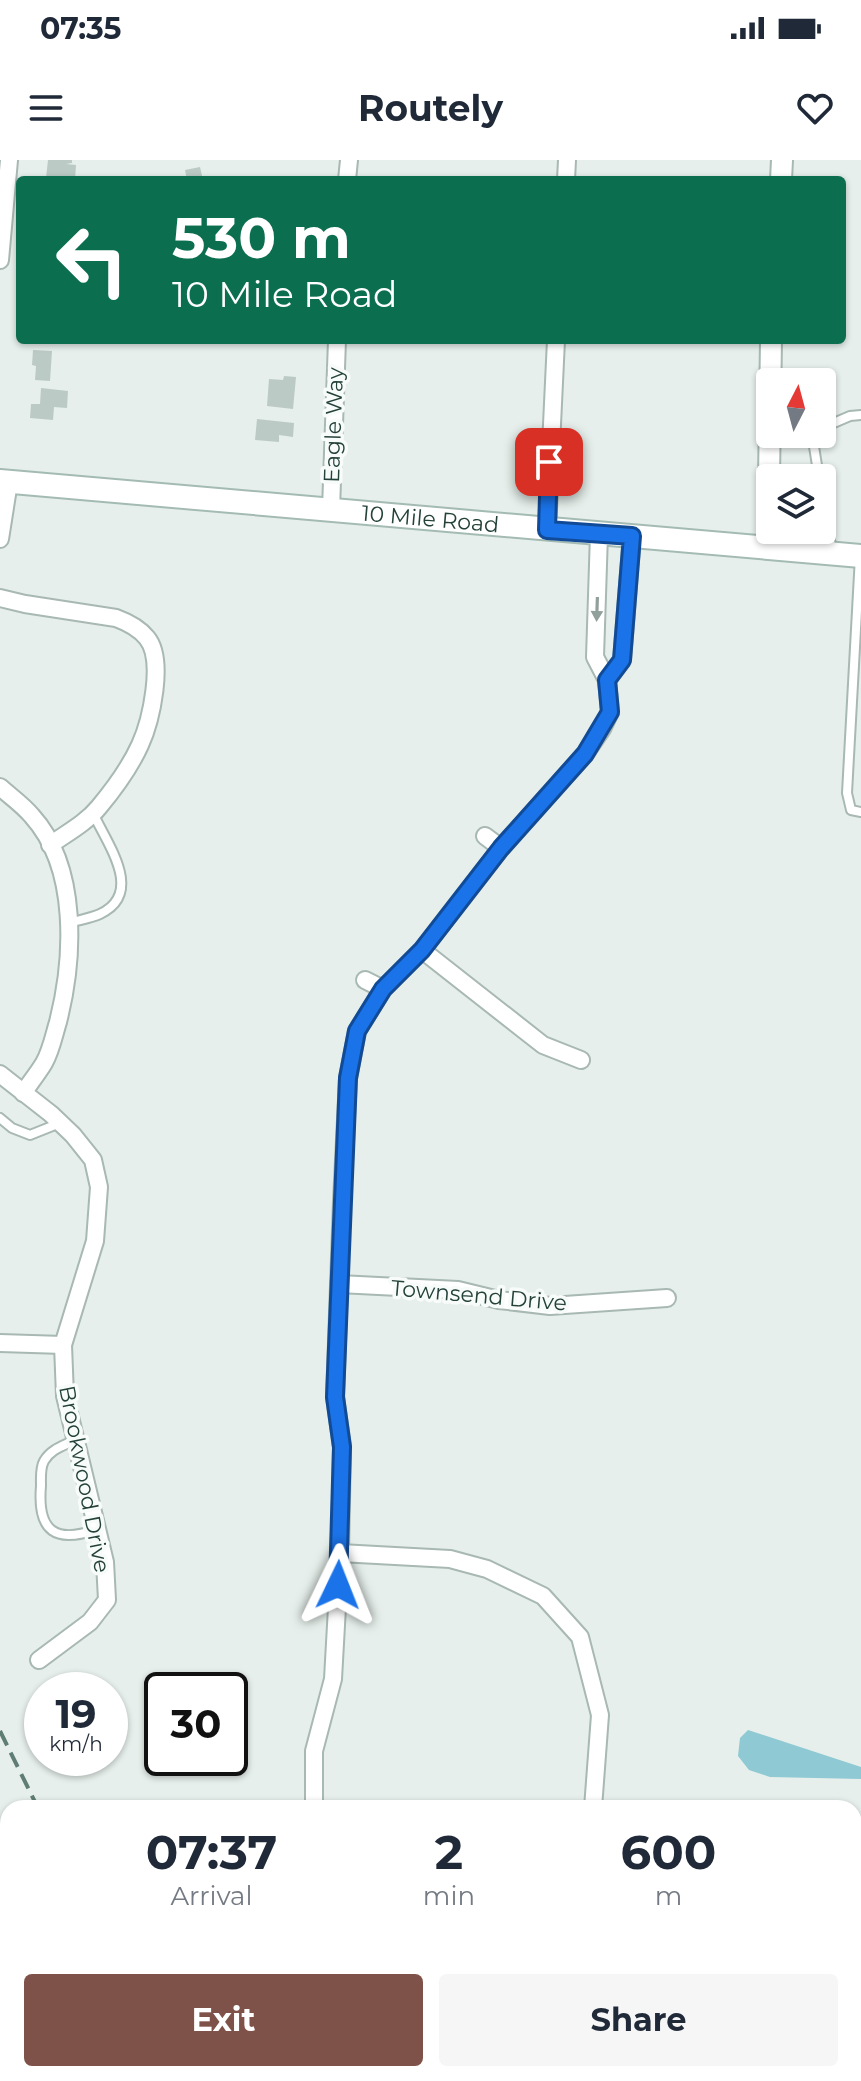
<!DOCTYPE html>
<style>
:root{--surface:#fff;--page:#f6f6f7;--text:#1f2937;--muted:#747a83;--accent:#7f5249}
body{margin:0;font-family:Montserrat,sans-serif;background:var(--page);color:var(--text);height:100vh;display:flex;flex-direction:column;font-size:30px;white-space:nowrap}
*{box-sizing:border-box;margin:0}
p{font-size:26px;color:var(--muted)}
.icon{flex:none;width:44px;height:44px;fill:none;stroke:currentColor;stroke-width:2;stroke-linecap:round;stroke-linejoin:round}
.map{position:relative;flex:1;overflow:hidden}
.panel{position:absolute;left:0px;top:1640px;width:862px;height:282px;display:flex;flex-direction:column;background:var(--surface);border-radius:24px 24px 0 0;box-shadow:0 2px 6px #0004}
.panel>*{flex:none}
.guide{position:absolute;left:16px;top:16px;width:830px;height:168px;border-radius:8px;box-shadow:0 2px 6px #0004;background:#0b6e4f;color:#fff;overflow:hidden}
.needle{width:52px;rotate:6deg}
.tools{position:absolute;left:756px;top:208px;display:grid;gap:16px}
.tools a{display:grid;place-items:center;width:80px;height:80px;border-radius:8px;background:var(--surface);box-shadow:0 2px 6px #0004;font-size:40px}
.speed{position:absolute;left:24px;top:1512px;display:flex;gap:16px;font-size:40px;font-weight:700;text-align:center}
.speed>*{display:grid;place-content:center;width:104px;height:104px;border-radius:50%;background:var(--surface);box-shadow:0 2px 6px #0004;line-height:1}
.speed small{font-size:20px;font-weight:400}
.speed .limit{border:4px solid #111;border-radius:12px;background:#fff;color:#111}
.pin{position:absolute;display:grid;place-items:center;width:68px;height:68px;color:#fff;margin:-34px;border-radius:16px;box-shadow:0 4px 12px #0006}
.me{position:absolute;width:88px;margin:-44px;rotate:2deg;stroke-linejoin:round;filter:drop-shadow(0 0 6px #0008)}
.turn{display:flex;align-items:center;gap:28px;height:168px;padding:0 24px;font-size:36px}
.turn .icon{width:104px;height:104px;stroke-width:2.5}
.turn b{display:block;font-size:56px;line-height:68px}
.eta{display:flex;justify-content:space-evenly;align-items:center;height:136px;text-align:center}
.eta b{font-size:48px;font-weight:700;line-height:56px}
.action{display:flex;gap:16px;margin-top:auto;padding:16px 24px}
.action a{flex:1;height:92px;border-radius:8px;background:var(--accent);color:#fff;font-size:32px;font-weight:700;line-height:92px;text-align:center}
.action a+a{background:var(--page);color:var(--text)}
.status{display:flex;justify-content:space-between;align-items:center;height:56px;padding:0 40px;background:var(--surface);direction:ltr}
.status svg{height:22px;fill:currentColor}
header{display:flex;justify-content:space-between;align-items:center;height:104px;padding:0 24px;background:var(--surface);font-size:36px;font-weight:700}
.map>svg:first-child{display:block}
.green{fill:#bfe0c8}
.water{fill:#8ec9d4}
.building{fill:#bbcac4}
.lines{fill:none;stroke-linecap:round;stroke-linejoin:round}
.service-casing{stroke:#a8b8b2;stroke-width:12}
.minor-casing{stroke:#a8b8b2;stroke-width:20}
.tertiary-casing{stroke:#a8b8b2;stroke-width:24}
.secondary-casing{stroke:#a4bbb3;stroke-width:26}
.path{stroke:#86b3a5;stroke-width:3;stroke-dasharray:4 6;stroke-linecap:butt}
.service{stroke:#fff;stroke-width:8}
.minor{stroke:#fff;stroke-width:16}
.tertiary{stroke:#fff;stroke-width:20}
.secondary{stroke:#fff;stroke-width:22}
.rail{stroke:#5f7d75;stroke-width:4;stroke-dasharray:16 8;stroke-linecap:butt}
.oneway{fill:#92a09c}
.route-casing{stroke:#114b97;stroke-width:20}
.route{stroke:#1a73e8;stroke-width:14}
.labels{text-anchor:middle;stroke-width:7;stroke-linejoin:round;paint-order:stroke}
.street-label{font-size:22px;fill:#24423a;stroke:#f7fbf9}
</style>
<div class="status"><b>07:35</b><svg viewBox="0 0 49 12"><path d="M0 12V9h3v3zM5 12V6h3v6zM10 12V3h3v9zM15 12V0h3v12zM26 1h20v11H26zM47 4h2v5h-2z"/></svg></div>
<header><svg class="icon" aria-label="menu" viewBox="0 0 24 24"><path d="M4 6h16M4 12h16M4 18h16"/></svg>Routely<svg class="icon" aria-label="heart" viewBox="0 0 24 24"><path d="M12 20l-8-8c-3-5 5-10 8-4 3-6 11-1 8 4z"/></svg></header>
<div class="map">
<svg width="861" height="1921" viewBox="0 0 861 1921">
<rect width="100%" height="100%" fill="#e6efeb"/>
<g class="green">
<polygon points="0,1664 8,1680 8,1914 126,1914 129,1921 0,1921"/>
<polygon points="200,1914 458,1914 458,1921 203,1921"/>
</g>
<polygon class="water" points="748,1570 861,1607 861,1619 770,1617 749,1610 738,1596 740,1578"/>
<g class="building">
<polygon points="48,0 72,0 72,3 66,4 76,5 75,20 46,18"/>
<polygon points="200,7 203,20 187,20 185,10"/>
<polygon points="33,190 52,191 50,221 35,220 36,206 32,205"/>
<polygon points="284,216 296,217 293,249 267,246 269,219 283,220"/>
<polygon points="41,228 68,231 67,248 54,247 53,260 30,258 31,244 40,244"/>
<polygon points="257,259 294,263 293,277 279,275 279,282 255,280"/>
</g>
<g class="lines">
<defs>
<g id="service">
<polyline points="822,268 850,256 861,255"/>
<polyline points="812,274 819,318"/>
<polyline points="822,337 832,391"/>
<polyline points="860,396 847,633 851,650 861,652"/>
<path d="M69 763C79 760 91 758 100 754 145 733 107 684 93 653"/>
<polyline points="0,958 12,968 30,975 60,963"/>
<path d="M75 1280C63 1286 51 1289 44 1301 40 1308 41 1318 41 1326 37 1372 56 1384 97 1369"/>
<polyline points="429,1921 434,1914"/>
</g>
<g id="minor">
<polyline points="347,20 349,0"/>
<polyline points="566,20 567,0"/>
<polyline points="0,100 9,0"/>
<polyline points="331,349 337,180"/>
<polyline points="547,370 556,180"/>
<polyline points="0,379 9,322"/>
<path d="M0 438 25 444 116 458C127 462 139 468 147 478 165 500 151 561 140 585 130 607 114 629 99 647 86 663 67 673 50 685"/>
<polyline points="607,520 622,500 632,376"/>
<path d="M0 627C10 636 23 645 32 656 79 708 74 799 58 862 54 875 51 891 44 903 38 913 30 923 23 933"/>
<polyline points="485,676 501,688"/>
<polyline points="422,790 543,885 581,900"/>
<polyline points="365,820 383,829"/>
<polyline points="0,914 51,954 73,975 93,1000 99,1027 95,1081 63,1185 65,1236 105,1402 107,1440 90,1462 39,1500"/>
<polyline points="339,1124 458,1130 499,1140 550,1146 667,1138"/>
<polyline points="0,1183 63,1185"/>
<polyline points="340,1393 450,1399 487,1409 543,1436 580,1477 600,1555 593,1648"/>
<polyline points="314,1648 314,1591 333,1519 340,1393 342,1287 335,1237 342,1041 348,918 357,871 383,829 422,790 501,688 585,594 602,569 610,552 607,520 595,497 599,374"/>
<polyline points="577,1921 578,1914"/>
</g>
<g id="tertiary">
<polyline points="781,20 782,0"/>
<polyline points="768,388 771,180"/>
</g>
<g id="secondary">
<path id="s1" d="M0 321 861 396"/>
</g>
</defs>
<use href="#service" class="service-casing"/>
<use href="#minor" class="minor-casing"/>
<use href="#tertiary" class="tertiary-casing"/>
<use href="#secondary" class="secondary-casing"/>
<g class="path">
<polyline points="0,1700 8,1717"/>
<polyline points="106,1914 110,1921"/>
<polyline points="370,1914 371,1921"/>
</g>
<use href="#service" class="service"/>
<use href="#minor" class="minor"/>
<use href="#tertiary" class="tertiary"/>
<use href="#secondary" class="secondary"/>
<g class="rail">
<polyline points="0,1571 38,1648"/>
<polyline points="170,1914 173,1921"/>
</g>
</g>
<defs><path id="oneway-solid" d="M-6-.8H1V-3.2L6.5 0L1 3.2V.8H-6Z" transform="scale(2)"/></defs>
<use class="oneway" href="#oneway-solid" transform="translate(597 449) rotate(92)"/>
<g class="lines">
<defs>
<polyline id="route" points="338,1425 342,1287 335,1237 348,918 357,871 383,829 422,790 501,688 585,594 610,552 607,520 622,500 632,376 547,370 549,302"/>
</defs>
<use href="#route" class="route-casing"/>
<use href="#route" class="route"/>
</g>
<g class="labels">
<g class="street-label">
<text transform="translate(333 265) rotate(-88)" y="8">Eagle Way</text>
<text dy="8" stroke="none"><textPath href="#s1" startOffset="432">10 Mile Road</textPath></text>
<text transform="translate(479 1135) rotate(5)" y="8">Townsend Drive</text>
<text transform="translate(85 1319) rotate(79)" y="8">Brookwood Drive</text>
</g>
</g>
</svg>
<div class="tools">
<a><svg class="needle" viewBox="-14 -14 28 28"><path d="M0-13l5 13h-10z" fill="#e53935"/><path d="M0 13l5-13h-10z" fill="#747a83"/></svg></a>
<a><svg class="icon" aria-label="layers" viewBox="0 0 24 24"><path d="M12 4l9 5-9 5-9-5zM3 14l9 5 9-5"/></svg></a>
</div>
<div class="speed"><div>19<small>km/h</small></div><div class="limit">30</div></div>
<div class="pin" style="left:549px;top:302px;background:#d93025"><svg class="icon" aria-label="arrive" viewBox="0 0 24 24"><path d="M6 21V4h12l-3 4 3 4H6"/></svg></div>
<svg class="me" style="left:338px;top:1425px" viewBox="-20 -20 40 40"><path d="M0-17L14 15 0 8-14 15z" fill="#1a73e8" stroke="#fff" stroke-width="4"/></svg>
<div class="guide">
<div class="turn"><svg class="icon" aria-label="left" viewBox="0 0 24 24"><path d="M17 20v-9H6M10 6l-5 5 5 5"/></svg><div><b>530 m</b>10 Mile Road</div></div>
</div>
<section class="panel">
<div class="eta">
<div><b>07:37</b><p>Arrival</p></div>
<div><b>2</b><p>min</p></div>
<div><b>600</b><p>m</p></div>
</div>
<div class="action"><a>Exit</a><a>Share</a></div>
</section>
</div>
